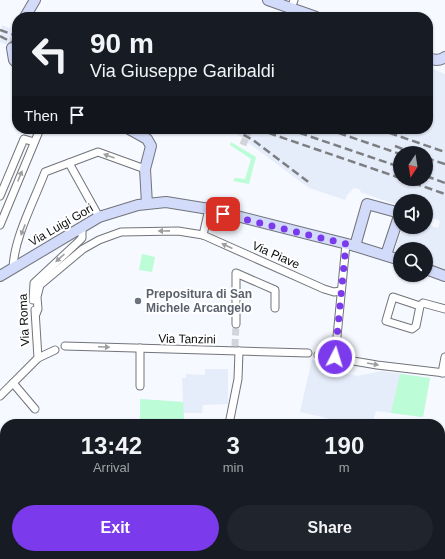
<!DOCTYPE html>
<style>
:root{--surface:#171b24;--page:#20242c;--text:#f1f3f6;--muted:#9ea1a6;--accent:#7c3aed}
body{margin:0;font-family:Arial,sans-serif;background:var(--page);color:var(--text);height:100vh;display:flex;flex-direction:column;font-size:15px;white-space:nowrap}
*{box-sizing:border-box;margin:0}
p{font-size:13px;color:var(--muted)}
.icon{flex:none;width:22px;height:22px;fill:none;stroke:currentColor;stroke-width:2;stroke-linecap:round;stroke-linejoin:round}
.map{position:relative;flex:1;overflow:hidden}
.drawer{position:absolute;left:0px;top:419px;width:445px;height:140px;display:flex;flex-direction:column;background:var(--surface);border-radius:16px 16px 0 0;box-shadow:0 1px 3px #0004}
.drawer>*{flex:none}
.hud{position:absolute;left:12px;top:12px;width:421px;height:122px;border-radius:16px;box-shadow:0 1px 3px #0004;background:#171b24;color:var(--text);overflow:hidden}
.needle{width:26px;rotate:192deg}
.controls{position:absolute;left:393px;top:146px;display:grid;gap:8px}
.controls a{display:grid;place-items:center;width:40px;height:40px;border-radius:50%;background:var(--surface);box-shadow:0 1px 3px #0004;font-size:20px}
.pin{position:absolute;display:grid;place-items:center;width:34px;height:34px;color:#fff;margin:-17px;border-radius:8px;box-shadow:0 2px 6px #0006}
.me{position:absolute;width:44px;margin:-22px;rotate:5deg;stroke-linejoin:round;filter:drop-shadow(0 0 3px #0008)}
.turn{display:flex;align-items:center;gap:14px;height:84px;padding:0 12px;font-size:18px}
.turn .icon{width:52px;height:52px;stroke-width:2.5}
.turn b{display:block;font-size:28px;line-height:34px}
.then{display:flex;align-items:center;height:38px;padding:0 12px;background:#0003;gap:8px;font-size:15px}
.eta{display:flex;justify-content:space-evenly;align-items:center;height:68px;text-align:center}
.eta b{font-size:24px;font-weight:800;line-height:28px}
.button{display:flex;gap:8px;margin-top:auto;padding:8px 12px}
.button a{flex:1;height:46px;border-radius:24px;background:var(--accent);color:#fff;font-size:16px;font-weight:800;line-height:46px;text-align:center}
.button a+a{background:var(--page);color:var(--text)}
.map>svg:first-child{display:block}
.built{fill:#e5ecfa;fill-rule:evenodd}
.green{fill:#bcfdd7}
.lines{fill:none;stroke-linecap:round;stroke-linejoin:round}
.street-tunnel{stroke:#d3d5db;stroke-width:7;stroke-dasharray:7 3.5;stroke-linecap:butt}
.secondary-tunnel{stroke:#d3d5db;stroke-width:10;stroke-dasharray:10 5;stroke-linecap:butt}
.street-casing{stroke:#71747a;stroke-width:9}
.secondary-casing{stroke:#71747a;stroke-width:12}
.street{stroke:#fff;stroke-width:7}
.secondary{stroke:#d3dbfa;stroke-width:10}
.rail{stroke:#7c7e82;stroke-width:2.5;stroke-dasharray:8 4;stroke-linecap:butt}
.oneway{fill:#9d9e9f}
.route{stroke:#7c3aed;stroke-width:7;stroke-dasharray:0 12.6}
.worship-dot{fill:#6b7280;stroke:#fff;stroke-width:1.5}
.labels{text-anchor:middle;stroke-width:4;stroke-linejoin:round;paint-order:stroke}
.street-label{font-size:12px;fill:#0b0c0e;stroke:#fff}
.worship-label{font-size:12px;font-weight:bold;fill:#5b616d;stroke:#fff;text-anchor:start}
</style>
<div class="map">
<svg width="445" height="559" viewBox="0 0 445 559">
<rect width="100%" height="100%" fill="#f6f9ff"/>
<g class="built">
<polygon points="2,25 17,31 17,53 15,48 0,42"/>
<path d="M428 67 445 74V269L426 263V249H400V254L394 252 403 227H426V224L438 228 440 221 426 215V201H400V206L360 192 361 190 354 188 347 195 345 200 309 188 230 129H428ZM400 153H426V179H400Z"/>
<polygon points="312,360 324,362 339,372 357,376 382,371 430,378 423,417 376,411 372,424 353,424 300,412"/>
<polygon points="205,369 228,369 228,404 203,405 202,413 184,413 184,424 140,424 140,399 183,402 182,378 186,378 186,374 205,375"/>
</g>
<g class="green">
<polygon points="231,142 256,157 249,184 233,181 235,178 245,179 251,159 230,145"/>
<polygon points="142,254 155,257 152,272 139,270"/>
<polygon points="400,374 430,378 423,417 391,413"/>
<polygon points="140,399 183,402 184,424 140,424"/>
</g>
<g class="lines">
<g class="street-tunnel">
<polyline points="243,145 249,129"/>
<polyline points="235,346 236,324"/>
</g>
<polyline class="secondary-tunnel" points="12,48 17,33"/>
<defs>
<g id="street">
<polyline points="293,3 294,0"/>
<polyline points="69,163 99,217"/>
<polyline points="0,196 24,139 34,142"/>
<polyline points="0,225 40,129"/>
<polyline points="203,235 209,209"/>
<path d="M13 268C14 238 34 201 45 172L98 152 145 169"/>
<polyline points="33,300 34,283 78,242 82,238 82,229"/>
<polyline points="420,306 416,326 412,329 386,321 393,297 420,306 423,303 445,309"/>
<polyline points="35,310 38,358"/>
<polyline points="36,314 38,309 37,297 40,285 83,249 99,240 121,232 178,231 203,235 324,289 334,292 340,291"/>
<polyline points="236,324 236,273 275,290 275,308"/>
<polyline points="65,346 308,353"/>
<polyline points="318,355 377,365 445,373"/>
<polyline points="335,357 346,244"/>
<polyline points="442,373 445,357"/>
<polyline points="13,383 35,409"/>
<polyline points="140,386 140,348"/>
<polyline points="0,396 38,358 55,350"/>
<polyline points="229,424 238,379 239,351"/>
<polyline points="440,466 445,467"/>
<polyline points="0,494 5,489"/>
<polyline points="174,559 176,554"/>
</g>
<g id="secondary">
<polyline points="268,0 316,17"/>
<polyline points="25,17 35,0"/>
<polyline points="12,48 14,60 17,63"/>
<path d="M428 58C433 60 440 61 445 57"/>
<polyline points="129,129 147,139 151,146 145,169 147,204"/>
<polyline points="355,246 367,204 400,213 386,255"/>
<polyline points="426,269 445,276"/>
<polyline points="0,276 99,217 138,205 166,202 209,209 355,246 400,260"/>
</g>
</defs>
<use href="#street" class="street-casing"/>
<use href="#secondary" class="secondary-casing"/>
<use href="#street" class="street"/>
<use href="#secondary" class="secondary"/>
<g class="rail">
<polyline points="0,30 17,36"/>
<polyline points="0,36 17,45"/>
<polyline points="233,129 253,140 311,184"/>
<polyline points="257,129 400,178"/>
<polyline points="288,129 400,167"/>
<polyline points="327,129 400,154"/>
<polyline points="378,129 445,152"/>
<polyline points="395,146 413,153"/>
<polyline points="426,158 445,164"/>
<polyline points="426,176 445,183"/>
<polyline points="402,179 445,194"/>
</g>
</g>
<defs><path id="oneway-solid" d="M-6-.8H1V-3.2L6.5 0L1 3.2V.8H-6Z"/></defs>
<g class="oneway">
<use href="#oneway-solid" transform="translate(109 156) rotate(-160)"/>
<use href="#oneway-solid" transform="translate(20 176) rotate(-68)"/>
<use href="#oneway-solid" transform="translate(23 230) rotate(111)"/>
<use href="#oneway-solid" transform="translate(164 231) rotate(179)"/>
<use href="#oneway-solid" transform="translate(227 246) rotate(-156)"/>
<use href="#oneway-solid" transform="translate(60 258) rotate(138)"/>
<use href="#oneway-solid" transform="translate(104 347) rotate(2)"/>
<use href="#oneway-solid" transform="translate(373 364) rotate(10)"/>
</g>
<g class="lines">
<polyline class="route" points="223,214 346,244 335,357"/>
</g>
<circle class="worship-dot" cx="138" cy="301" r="4"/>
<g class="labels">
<g class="street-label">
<text transform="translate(61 225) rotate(-30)" y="4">Via Luigi Gori</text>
<text transform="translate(276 255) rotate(24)" y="4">Via Piave</text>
<text transform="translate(24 320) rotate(-93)" y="4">Via Roma</text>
<text transform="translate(187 339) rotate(1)" y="4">Via Tanzini</text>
</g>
<g class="worship-label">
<text x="146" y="298">Prepositura di San<tspan x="146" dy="14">Michele Arcangelo</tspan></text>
</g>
</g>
</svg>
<div class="controls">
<a><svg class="needle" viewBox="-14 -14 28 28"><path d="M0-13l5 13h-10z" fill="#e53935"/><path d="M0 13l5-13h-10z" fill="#9ea1a6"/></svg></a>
<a><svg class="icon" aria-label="sound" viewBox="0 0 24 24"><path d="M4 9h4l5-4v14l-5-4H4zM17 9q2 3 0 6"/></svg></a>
<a><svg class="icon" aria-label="search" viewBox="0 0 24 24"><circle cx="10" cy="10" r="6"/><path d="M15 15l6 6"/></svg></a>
</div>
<div class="pin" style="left:223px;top:214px;background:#d93025"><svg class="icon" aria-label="arrive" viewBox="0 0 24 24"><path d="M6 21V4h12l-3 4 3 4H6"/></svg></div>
<svg class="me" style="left:335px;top:357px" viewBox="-20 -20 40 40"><circle r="17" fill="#7c3aed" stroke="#fff" stroke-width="3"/><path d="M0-11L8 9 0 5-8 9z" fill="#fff"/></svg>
<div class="hud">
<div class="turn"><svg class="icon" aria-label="left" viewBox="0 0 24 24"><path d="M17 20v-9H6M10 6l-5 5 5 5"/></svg><div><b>90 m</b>Via Giuseppe Garibaldi</div></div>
<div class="then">Then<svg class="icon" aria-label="arrive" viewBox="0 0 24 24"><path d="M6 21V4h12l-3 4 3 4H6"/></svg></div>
</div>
<section class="drawer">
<div class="eta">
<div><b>13:42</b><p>Arrival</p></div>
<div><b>3</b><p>min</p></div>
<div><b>190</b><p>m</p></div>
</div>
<div class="button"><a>Exit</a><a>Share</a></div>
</section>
</div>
